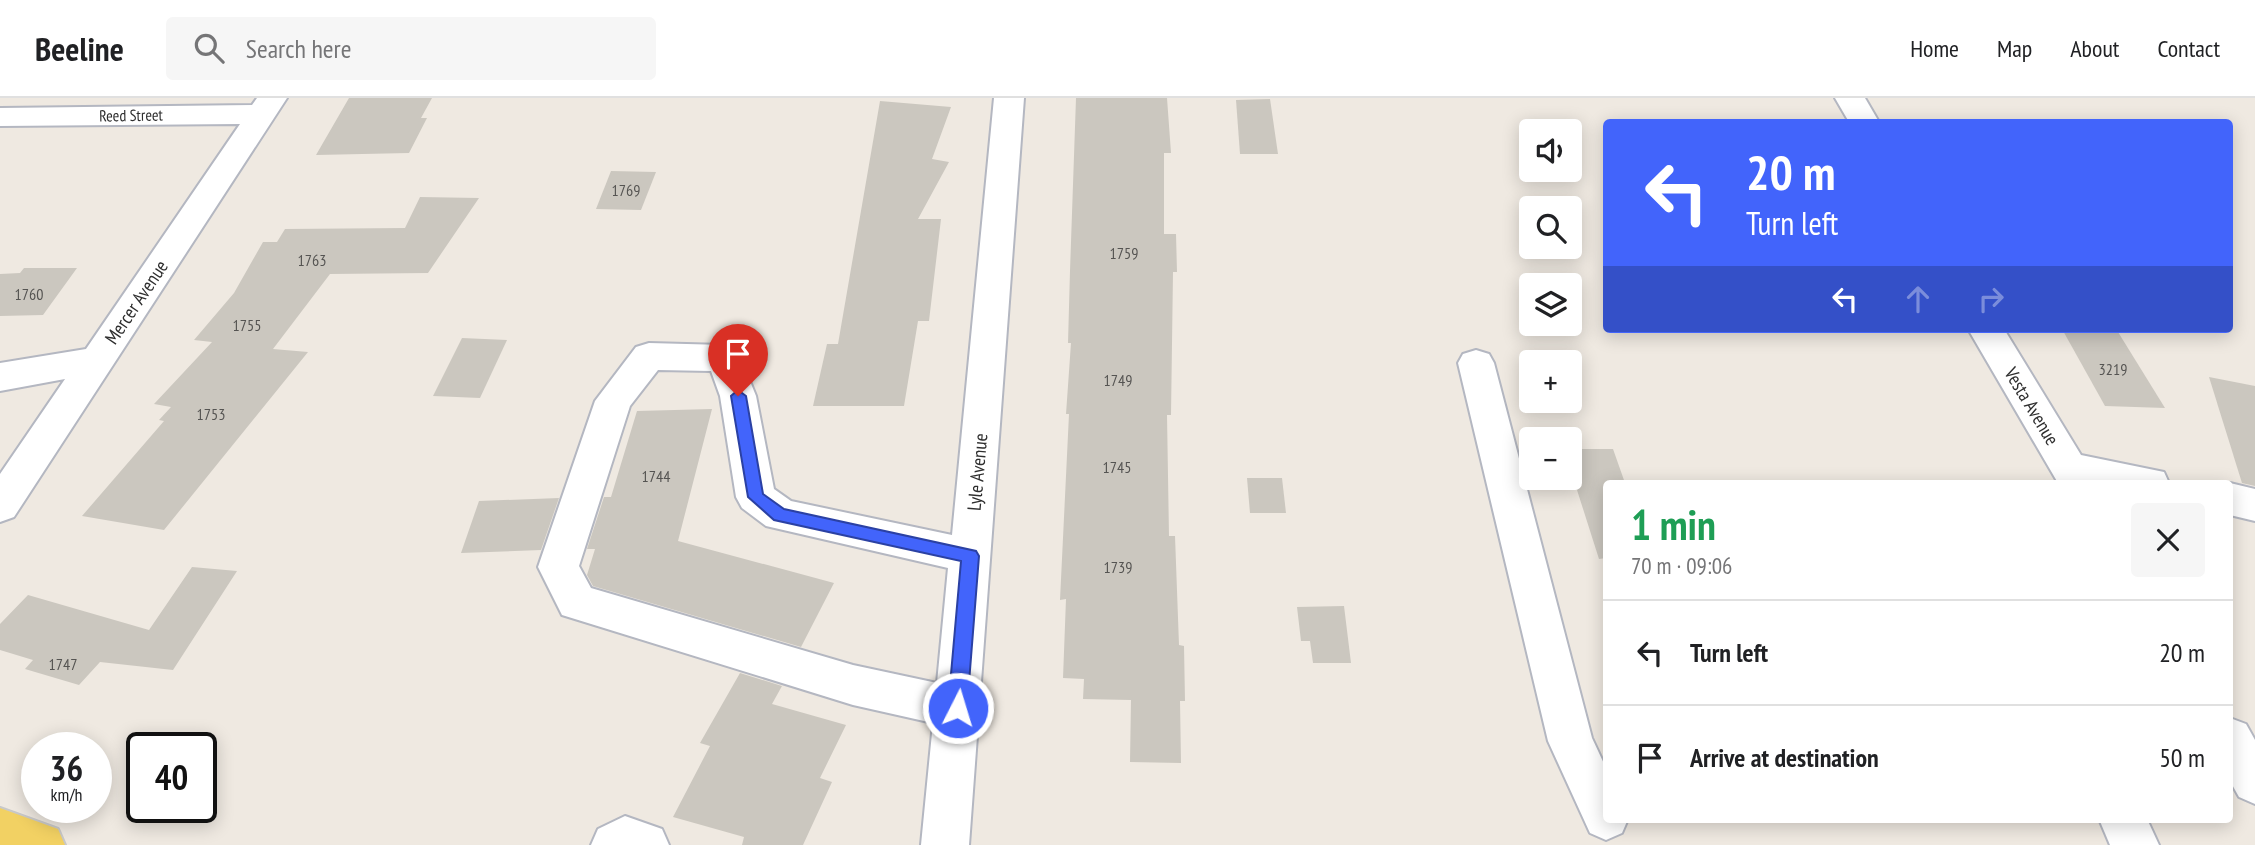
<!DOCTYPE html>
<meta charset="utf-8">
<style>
:root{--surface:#fff;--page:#f6f6f6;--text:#202124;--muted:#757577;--line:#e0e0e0}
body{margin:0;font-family:"PT Sans Narrow",sans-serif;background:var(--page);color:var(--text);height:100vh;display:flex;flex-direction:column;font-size:26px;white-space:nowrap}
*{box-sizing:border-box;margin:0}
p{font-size:23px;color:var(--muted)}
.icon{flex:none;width:38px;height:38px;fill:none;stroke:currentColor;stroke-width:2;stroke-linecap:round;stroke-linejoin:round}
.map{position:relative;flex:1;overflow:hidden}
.details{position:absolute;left:1603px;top:382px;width:630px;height:343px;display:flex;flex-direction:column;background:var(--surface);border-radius:7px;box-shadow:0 4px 18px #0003}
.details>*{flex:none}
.banner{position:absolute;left:1603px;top:21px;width:630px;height:214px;border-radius:7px;box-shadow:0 4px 18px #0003;background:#4264fb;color:#fff;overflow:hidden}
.tools{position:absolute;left:1519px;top:21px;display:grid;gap:14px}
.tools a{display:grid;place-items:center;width:63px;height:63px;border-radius:7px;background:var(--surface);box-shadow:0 4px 18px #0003;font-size:35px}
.speed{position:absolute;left:21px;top:634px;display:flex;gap:14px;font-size:35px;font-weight:700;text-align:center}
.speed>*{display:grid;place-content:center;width:91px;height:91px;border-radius:50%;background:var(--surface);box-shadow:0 4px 18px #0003;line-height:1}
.speed small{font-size:18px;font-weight:400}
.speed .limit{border:4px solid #111;border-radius:10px;background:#fff;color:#111}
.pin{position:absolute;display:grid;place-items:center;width:60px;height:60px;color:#fff;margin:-72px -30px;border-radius:50% 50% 50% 0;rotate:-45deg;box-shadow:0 0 7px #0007}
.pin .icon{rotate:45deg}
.me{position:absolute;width:77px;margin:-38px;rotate:5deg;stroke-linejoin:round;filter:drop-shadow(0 0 5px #0008)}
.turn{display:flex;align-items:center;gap:24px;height:147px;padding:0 28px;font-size:32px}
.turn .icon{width:91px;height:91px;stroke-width:2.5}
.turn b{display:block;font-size:49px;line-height:60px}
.lanes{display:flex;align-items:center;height:66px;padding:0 28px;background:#0003;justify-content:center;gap:35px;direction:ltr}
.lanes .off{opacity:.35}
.round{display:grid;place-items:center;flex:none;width:74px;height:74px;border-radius:7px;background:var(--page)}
.overview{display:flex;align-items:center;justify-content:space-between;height:119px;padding:0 28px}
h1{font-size:42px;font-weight:800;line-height:52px;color:#1e9e55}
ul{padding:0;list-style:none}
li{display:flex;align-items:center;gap:21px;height:105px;padding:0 28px;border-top:2px solid var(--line)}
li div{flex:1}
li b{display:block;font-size:26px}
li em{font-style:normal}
header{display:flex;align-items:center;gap:42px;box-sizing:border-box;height:98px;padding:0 35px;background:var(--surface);border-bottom:2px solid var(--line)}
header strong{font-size:33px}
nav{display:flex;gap:38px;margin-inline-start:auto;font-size:24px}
.search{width:490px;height:63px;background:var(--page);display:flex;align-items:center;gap:18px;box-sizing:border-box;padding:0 24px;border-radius:7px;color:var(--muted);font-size:26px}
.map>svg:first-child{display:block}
.building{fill:#cbc7bf}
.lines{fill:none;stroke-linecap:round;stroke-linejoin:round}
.minor-casing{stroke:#b4b7c1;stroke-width:4}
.major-casing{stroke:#c9c9c9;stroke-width:4}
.minor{fill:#fff;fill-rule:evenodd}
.major{fill:#f2d163;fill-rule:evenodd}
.route{fill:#4264fb;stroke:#2b41a3;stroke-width:2}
.labels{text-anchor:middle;stroke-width:5;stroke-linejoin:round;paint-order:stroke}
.far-street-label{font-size:16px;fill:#2e2e2e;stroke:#fff}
.number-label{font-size:16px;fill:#555452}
.street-label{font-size:19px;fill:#2e2e2e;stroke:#fff}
</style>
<header>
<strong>Beeline</strong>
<div class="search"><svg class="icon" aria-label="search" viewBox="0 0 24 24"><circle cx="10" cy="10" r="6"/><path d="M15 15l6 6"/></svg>Search here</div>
<nav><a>Home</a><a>Map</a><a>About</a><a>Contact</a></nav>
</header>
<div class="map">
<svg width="2255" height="747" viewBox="0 0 2255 747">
<rect width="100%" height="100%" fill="#efe9e1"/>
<g class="building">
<polygon points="349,0 432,0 421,20 427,20 409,55 316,57"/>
<polygon points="1076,0 1167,0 1171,55 1164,55 1164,136 1176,136 1177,174 1173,174 1171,317 1167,317 1169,438 1175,438 1179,547 1184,548 1185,603 1180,603 1181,665 1130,664 1131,602 1083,601 1084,581 1063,580 1066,501 1060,502 1069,316 1066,316 1071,245 1068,245 1070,173"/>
<polygon points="1270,1 1278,56 1240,56 1236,2"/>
<polygon points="880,3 951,9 932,61 949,64 918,121 941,121 929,223 918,223 904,308 813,308 827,246 838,246"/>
<polygon points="611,73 656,74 641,112 596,111"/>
<polygon points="420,99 479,100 428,175 330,176 273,251 308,254 164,432 82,418 164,323 159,322 171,309 154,306 212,244 194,242 234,195 263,144 277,144 285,131 405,130"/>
<polygon points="24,170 77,170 43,217 0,218 0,176 20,175"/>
<polygon points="2062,231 2118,234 2165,310 2105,308"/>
<polygon points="462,240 507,242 480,300 433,298"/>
<polygon points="2209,279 2255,288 2255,388 2242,385"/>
<polygon points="712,311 678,443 834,485 801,549 593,488 587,477 595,451 587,451 604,399 611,399 637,313"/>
<polygon points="1570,351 1613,351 1625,385 1606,385 1606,460 1599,461 1570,370"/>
<polygon points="1247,380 1282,380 1286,415 1250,415"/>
<polygon points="559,400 541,452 461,455 479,403"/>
<polygon points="192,469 237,473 173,572 100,564 79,587 25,571 33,562 0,552 0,526 28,497 149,532"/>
<polygon points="1344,508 1351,565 1313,565 1310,543 1301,543 1297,509"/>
<polygon points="740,575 782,588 772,606 846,627 820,680 832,684 803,747 742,747 744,739 673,719 710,648 700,645"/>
</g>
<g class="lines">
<defs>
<g id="minor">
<polygon points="257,0 287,0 14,419 0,424 0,376 65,281 0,293 0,265 86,251 240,26 0,28 0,10 252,7"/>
<path d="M994 0H1024L969 747H921L933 625 853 607 562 517 538 469 595 303 636 249 649 245 724 247 737 251 756 298 774 391 791 403 952 437ZM658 272 711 273 720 298 736 399 742 410 766 428 948 470 937 585 853 567 591 490 579 468 630 308Z"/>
<polygon points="1835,0 1865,0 1879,24 1849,24"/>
<polygon points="1968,231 2004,231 2081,357 2164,374 2169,385 2058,385"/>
<polygon points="1476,252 1489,256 1494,265 1592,640 1606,670 1606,721 1628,721 1622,735 1606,742 1590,735 1548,643 1458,265 1463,256"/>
<polygon points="2230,385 2255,391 2255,423 2230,417"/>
<polygon points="2230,620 2246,626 2255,642 2255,706 2239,699 2230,683"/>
<polygon points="625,718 662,731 669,747 591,747 598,731"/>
<polygon points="2099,721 2147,721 2159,747 2110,747"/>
</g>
<polygon id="major" points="0,710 58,731 65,747 0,747"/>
</defs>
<use href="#minor" class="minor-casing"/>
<use href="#major" class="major-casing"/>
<use href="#minor" class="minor"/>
<use href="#major" class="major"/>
</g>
<polygon class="route" points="738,292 746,298 763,396 784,411 976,453 979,458 967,610 964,616 958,618 951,616 948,610 961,463 774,422 748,399 731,298"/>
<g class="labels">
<g class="far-street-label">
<text transform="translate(131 17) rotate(-1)" y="6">Reed Street</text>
</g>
<g class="number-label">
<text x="626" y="98">1769</text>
<text x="1124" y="161">1759</text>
<text x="312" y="168">1763</text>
<text x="29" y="202">1760</text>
<text x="247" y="233">1755</text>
<text x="2113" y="277">3219</text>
<text x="1118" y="288">1749</text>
<text x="211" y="322">1753</text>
<text x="1117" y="375">1745</text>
<text x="656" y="384">1744</text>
<text x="1118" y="475">1739</text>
<text x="63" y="572">1747</text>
</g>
<g class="street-label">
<text transform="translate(136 204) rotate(-56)" y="7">Mercer Avenue</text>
<text transform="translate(2032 308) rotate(59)" y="7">Vesta Avenue</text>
<text transform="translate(977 374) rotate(-85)" y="7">Lyle Avenue</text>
</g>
</g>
</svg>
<div class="tools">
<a><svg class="icon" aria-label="sound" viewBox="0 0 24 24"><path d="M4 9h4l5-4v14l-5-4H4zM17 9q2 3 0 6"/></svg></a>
<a><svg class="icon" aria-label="search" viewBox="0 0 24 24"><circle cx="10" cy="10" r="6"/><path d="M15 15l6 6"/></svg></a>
<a><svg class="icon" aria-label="layers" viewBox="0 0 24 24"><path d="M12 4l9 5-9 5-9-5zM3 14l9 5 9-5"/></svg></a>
<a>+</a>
<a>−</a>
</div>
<div class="speed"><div>36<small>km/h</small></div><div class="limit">40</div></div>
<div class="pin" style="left:738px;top:298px;background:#d93025"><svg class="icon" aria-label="arrive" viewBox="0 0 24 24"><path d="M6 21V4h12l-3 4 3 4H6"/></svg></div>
<svg class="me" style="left:958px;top:610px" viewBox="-20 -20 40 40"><circle r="17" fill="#4264fb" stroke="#fff" stroke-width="3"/><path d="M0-11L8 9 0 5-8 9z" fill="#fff"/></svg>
<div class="banner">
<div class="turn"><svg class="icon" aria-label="left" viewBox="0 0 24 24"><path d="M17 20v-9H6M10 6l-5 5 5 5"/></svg><div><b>20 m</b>Turn left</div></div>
<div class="lanes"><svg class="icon" aria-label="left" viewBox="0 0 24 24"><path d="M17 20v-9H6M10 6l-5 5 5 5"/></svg><svg class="icon off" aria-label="ahead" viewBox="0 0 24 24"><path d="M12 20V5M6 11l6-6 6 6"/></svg><svg class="icon off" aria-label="right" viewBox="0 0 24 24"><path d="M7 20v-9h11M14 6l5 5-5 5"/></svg></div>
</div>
<section class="details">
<div class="overview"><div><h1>1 min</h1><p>70 m · 09:06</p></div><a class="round"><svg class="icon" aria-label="close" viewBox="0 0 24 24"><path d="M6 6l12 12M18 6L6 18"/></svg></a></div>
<ul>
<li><svg class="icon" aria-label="left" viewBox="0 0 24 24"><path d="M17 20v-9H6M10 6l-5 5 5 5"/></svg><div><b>Turn left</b></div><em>20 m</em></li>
<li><svg class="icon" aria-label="arrive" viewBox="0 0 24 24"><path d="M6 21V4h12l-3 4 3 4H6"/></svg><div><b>Arrive at destination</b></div><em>50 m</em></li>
</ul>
</section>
</div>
